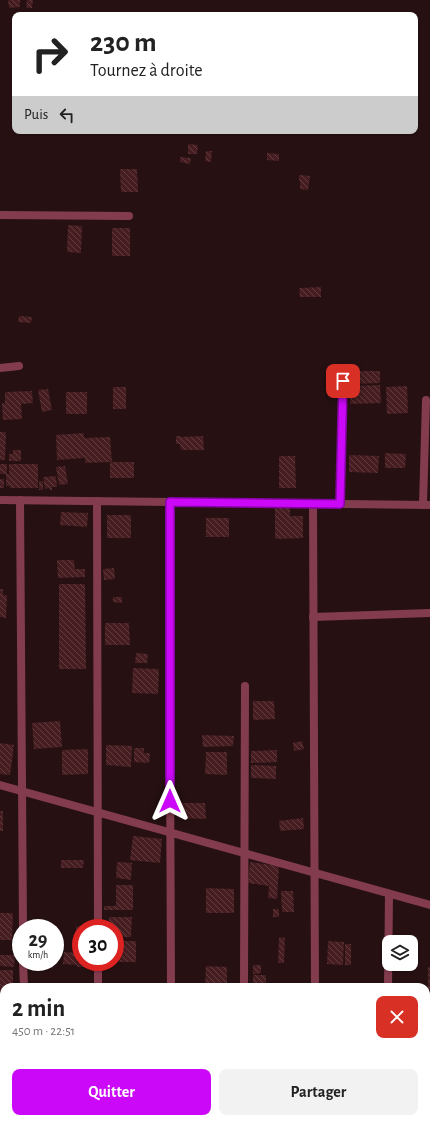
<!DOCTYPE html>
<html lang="fr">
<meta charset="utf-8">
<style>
:root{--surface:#fff;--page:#f2f2f2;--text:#222;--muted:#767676;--accent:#cb08f7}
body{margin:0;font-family:"Alegreya Sans",sans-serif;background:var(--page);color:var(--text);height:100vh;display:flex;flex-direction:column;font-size:15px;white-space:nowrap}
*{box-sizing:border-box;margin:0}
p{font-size:13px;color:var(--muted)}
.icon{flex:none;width:22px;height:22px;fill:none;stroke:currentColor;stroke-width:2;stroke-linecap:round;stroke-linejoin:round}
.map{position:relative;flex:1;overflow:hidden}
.sheet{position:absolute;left:0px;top:983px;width:430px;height:140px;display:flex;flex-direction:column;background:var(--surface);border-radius:12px 12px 0 0;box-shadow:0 1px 3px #0004}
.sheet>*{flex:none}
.hud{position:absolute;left:12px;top:12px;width:406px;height:122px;border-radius:8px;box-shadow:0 1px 3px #0004;background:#fff;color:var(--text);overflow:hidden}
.tools{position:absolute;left:382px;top:935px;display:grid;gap:8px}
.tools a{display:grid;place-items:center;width:36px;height:36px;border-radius:8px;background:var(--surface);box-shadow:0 1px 3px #0004;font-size:20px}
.speed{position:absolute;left:12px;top:919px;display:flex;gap:8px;font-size:20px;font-weight:700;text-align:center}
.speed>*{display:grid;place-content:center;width:52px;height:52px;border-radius:50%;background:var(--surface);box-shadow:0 1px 3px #0004;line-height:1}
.speed small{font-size:10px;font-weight:400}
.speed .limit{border:6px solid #d22;background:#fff;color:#111}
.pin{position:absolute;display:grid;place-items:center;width:34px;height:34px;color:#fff;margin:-17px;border-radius:8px;box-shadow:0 2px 6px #0006}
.me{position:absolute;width:44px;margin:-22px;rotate:0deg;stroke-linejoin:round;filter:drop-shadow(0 0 3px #0008)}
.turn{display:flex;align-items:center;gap:14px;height:84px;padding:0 12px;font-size:18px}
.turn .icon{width:52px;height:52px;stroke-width:2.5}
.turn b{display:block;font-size:28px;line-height:34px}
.then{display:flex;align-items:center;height:38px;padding:0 12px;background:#0003;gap:8px;font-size:15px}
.round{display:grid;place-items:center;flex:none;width:42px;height:42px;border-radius:8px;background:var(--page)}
.headline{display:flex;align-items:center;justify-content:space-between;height:68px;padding:0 12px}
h1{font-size:24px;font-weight:700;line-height:30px}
.cta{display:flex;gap:8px;margin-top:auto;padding:8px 12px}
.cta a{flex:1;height:46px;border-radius:8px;background:var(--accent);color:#fff;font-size:16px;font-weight:700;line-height:46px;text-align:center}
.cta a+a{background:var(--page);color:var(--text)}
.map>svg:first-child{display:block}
.building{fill:url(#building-back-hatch)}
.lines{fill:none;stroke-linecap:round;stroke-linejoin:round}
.minor{stroke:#833c4e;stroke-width:8}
.route-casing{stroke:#8405a1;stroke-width:10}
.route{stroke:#cb08f7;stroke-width:7}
</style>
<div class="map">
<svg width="430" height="1123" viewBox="0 0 430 1123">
<defs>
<pattern id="building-back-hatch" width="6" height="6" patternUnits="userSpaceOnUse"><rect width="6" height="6" fill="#461d20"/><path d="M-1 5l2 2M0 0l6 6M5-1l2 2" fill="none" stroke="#623d40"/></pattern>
</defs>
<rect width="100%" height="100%" fill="#261012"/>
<g class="building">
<polygon points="8,0 20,0 20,7 9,8"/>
<polygon points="27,0 33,0 32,8 26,8"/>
<polygon points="188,144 198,145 197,154 188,154"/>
<polygon points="206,151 212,151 211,162 205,161"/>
<polygon points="267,153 279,154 279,161 267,160"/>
<polygon points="180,157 191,158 190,164 180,162"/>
<polygon points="120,169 137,169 138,192 121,192"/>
<polygon points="299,175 310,176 308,190 300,189 300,181 305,181 299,181"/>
<polygon points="68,225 82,226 81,253 67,252"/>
<rect x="112" y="228" width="18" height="28"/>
<polygon points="321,287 321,297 300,297 299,288"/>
<polygon points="19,316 32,317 31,323 18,322"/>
<polygon points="354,371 380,371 380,383 354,384"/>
<polygon points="380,385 381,403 350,404 350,386"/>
<polygon points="407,386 408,413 387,414 386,387"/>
<rect x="113" y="387" width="13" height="22"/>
<polygon points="48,389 52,410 42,412 38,390"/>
<polygon points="32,391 33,403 21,404 22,419 3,420 2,403 5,403 5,392"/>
<rect x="66" y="392" width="21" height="22"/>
<polygon points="0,432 6,432 5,460 0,460"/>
<polygon points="84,433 84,438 110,437 112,462 85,463 85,458 57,460 56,435"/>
<polygon points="176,436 180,436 180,437 203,436 204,450 181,450 180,444 176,444"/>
<polygon points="13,450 21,450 21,461 9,461 9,454 13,454"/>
<polygon points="385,453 406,454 405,468 385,468"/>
<polygon points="349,455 379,456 378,473 349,472"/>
<polygon points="279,456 295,456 296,488 279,488"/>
<rect x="110" y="462" width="24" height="16"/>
<polygon points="0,464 7,464 7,474 9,474 9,464 38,464 38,488 10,488 10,486 6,486 6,474 0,474"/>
<polygon points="65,466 68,484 59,485 56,467"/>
<polygon points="56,476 57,487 52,487 52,490 50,490 49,488 45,489 43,477"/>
<rect x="0" y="479" width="4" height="9"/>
<rect x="39" y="481" width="4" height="9"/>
<polygon points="275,507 290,507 290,516 303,516 303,538 275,539"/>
<polygon points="61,512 88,513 87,527 60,525"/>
<rect x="107" y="515" width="24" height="23"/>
<rect x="206" y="518" width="23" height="19"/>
<polygon points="57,560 74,560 75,569 85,569 85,577 58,578"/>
<polygon points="114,568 115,579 104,580 103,569"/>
<polygon points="59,584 85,584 86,669 59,669"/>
<polygon points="0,589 3,589 3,595 7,595 6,618 0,617"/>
<polygon points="113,597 122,597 122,603 113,602"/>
<polygon points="105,623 129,623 130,645 105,645"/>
<polygon points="136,653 148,654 147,663 135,663"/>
<polygon points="133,668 159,669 158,694 132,693"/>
<polygon points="253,701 274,701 275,719 253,720"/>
<polygon points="60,721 62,747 34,749 32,723"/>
<polygon points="202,735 234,736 233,746 203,747"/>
<polygon points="302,741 304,749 294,751 293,743"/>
<polygon points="0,743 14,745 10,775 0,774"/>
<polygon points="106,745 132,746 131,767 106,765"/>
<polygon points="134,748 144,748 144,753 150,753 149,763 134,762"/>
<polygon points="88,749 88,774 62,775 62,750"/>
<polygon points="277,750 277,762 251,763 251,751"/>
<polygon points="206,752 227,752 227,775 205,774"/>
<polygon points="251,765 276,766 276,779 251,778"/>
<polygon points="178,803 205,803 206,819 179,818"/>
<rect x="0" y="811" width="3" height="20"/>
<polygon points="303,818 304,829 280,831 279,821"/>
<polygon points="133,836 162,839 160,863 130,860"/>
<polygon points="61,860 84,860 83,868 61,868"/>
<polygon points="117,862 132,863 131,880 116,878"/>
<polygon points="250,862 279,866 277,899 268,898 269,886 248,883"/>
<polygon points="116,885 133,885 133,910 104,910 104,906 116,906"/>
<polygon points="206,888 234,889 234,913 206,913"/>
<polygon points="281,891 293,891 294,912 282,912"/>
<rect x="273" y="909" width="6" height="8"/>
<polygon points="0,913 13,913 12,940 0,940"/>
<polygon points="109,917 132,917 131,937 115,937 115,928 109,928"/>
<polygon points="76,926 80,926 81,935 77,935"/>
<polygon points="279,937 285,938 284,963 278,963"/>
<rect x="115" y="941" width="21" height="21"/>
<polygon points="328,941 344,942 343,965 327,964"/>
<polygon points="79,943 81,943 81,962 85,962 85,967 77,967 78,955 77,965 63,964 64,952 78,953"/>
<rect x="345" y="944" width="6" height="21"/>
<polygon points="0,955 15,955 14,967 0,966"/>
<polygon points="253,965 261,965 261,973 253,974"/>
<polygon points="206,966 227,967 227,987 205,987"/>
<rect x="428" y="967" width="2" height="23"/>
<polygon points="0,970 13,970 13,987 4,987 4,999 0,999"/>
<rect x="253" y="975" width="13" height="12"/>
<rect x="0" y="1056" width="4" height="41"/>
<polygon points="33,1119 58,1120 58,1123 33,1123"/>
<rect x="67" y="1119" width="22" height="4"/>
<polygon points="180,1119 204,1120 204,1123 179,1123"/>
<rect x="249" y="1119" width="56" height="4"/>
<polygon points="328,1119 351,1119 351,1122 328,1123"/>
</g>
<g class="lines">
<g class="minor">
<polyline points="0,215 129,216"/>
<polyline points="0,368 19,366"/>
<polyline points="0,500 430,505"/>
<polyline points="20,500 23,928"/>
<polyline points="97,501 98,928"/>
<polyline points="169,502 171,987"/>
<polyline points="313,504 315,987"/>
<polyline points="340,504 343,381"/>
<polyline points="423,505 426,400"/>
<polyline points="313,617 430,613"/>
<polyline points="0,785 430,905"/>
<polyline points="23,962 24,987"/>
<polyline points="98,962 98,987"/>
<polyline points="244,987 245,686"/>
<polyline points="388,987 389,894"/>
<polyline points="25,1119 25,1123"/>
<polyline points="99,1119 99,1123"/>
<polyline points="172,1119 172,1123"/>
<polyline points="315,1119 315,1123"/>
<polyline points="243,1123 243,1119"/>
<polyline points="387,1123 387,1119"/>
</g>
</g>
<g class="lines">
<defs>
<polyline id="route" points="170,801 170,502 340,504 343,381"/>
</defs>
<use href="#route" class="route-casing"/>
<use href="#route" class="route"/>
</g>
</svg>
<div class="tools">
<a><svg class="icon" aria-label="layers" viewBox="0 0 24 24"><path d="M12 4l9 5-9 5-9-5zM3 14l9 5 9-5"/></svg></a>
</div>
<div class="speed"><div>29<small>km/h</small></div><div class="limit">30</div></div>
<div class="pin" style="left:343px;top:381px;background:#d93025"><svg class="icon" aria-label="arrive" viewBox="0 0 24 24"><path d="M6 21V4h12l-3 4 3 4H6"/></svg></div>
<svg class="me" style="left:170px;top:801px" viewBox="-20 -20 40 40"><path d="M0-17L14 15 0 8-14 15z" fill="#cb08f7" stroke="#fff" stroke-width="4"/></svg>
<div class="hud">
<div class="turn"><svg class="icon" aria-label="right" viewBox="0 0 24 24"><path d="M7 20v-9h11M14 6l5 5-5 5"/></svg><div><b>230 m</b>Tournez à droite</div></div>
<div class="then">Puis<svg class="icon" aria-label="left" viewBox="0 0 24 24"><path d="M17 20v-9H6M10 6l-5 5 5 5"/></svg></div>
</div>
<section class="sheet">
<div class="headline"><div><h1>2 min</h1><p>450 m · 22:51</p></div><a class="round" style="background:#d93025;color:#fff"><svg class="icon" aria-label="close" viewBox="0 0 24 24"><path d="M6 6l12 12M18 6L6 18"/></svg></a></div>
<div class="cta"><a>Quitter</a><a>Partager</a></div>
</section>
</div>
